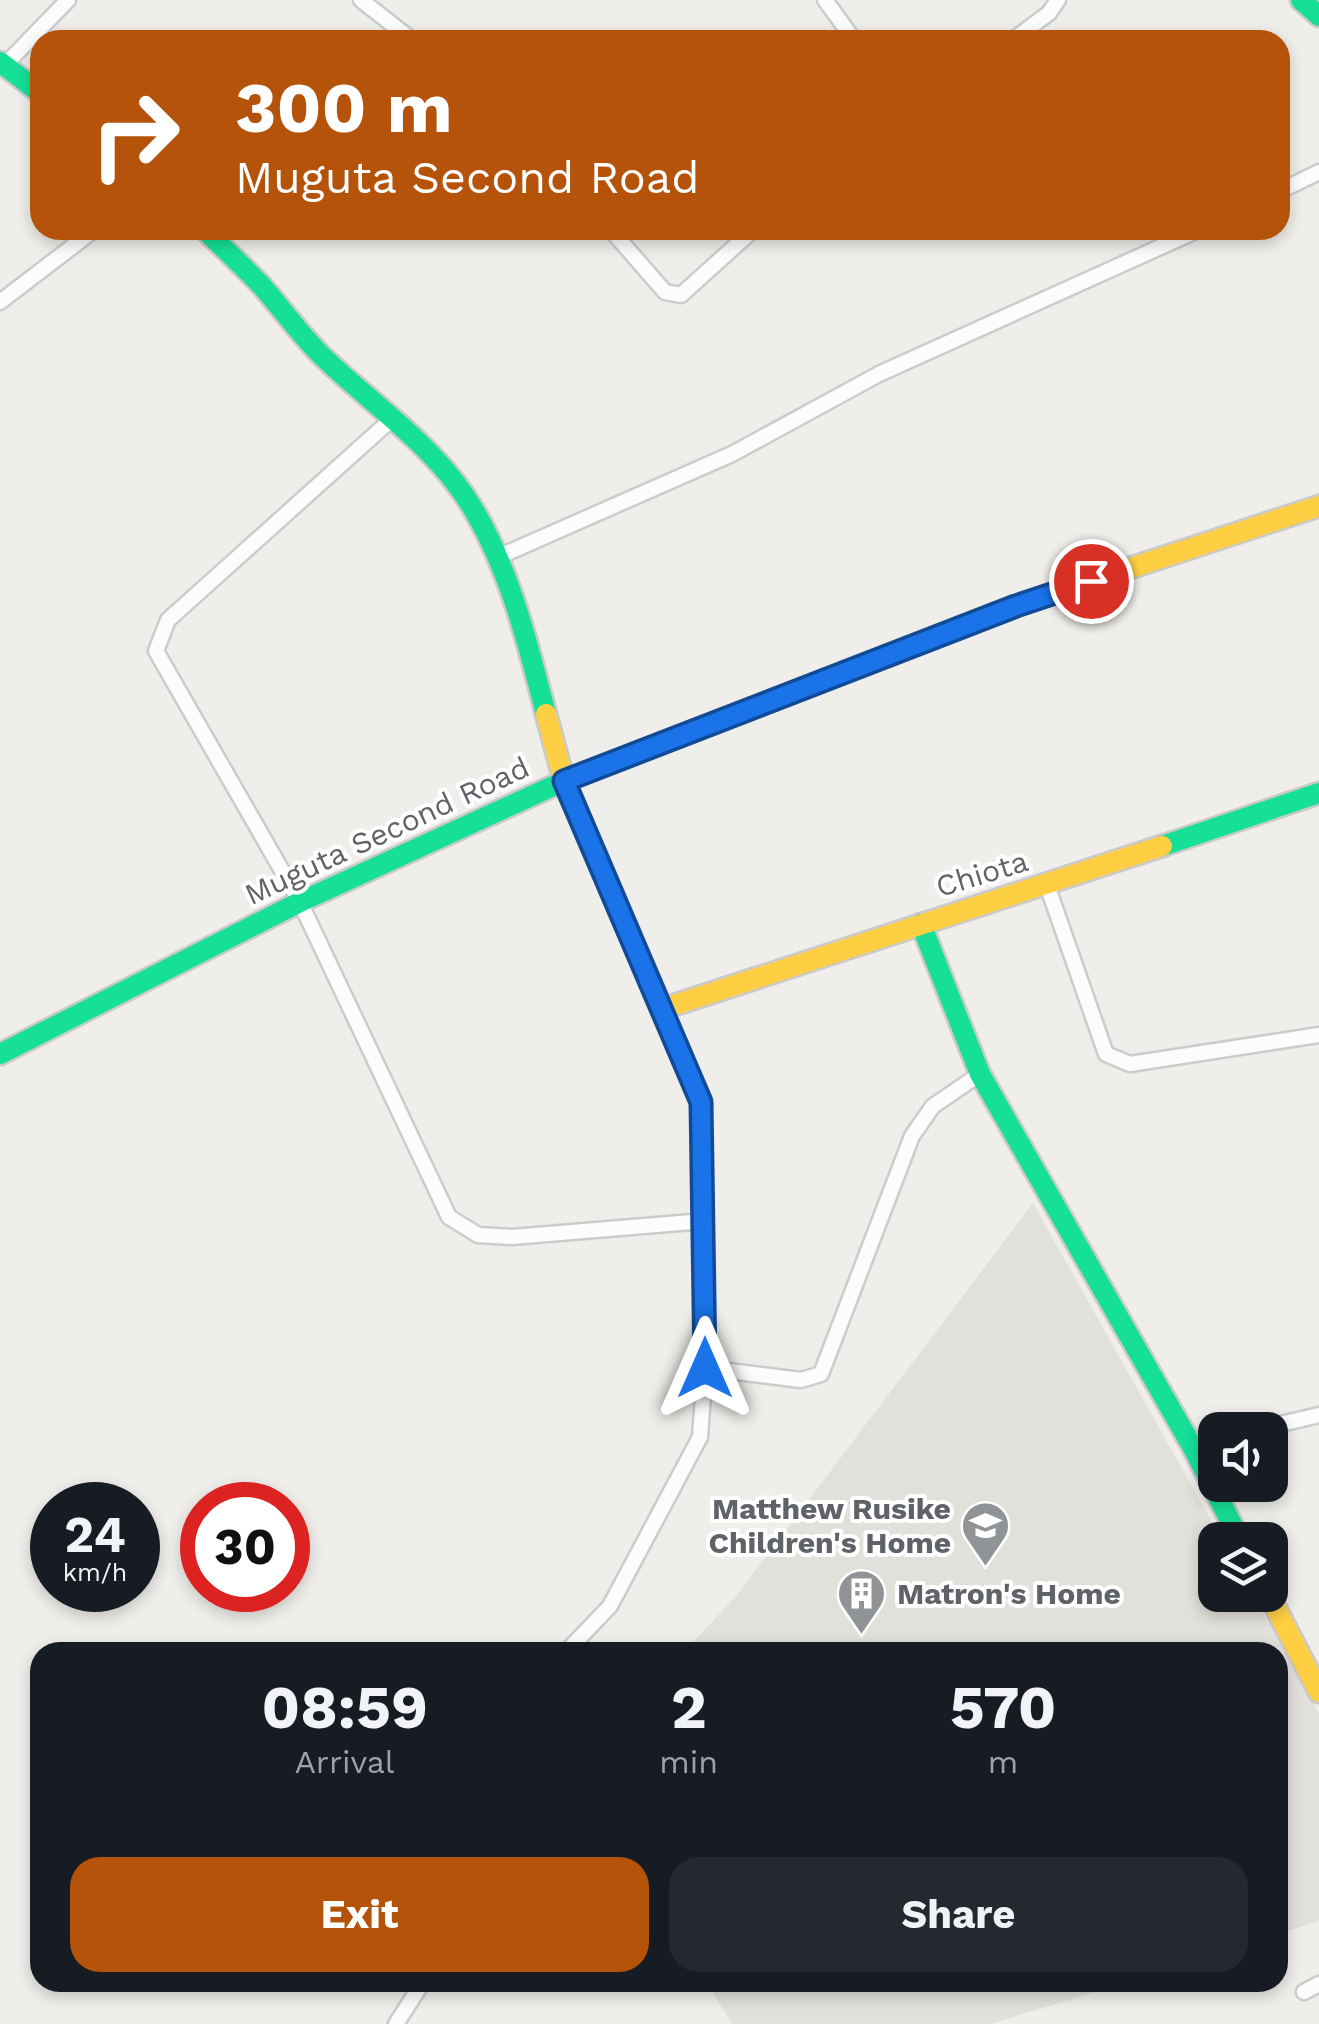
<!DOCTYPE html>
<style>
:root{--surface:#171b24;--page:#242831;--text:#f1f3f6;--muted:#9ea1a6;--accent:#b45309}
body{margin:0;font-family:"Work Sans",sans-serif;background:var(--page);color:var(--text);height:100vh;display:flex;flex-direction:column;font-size:38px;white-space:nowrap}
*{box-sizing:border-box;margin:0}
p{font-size:32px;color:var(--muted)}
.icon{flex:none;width:55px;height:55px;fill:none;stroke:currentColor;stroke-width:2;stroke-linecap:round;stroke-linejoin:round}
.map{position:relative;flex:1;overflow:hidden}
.panel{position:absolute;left:30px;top:1642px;width:1258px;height:350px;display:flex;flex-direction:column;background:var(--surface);border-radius:30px;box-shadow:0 5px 15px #0003}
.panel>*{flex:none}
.banner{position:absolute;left:30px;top:30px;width:1260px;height:210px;border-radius:30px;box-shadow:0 5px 15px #0003;background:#b45309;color:#fff;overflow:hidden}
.fabs{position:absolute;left:1198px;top:1412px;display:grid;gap:20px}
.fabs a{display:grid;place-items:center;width:90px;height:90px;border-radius:20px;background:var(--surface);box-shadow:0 5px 15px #0003;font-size:50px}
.speed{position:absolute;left:30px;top:1482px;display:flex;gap:20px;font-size:50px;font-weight:700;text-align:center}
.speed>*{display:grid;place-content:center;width:130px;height:130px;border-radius:50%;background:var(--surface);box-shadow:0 5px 15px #0003;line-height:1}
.speed small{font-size:25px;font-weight:400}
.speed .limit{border:15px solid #d22;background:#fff;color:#111}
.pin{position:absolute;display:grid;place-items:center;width:85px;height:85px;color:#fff;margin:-42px;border:5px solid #fff;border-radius:50%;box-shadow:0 2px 10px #0007}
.me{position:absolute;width:110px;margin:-55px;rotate:0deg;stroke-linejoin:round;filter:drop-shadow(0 0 8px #0008)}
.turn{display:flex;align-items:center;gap:35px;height:210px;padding:0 40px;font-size:45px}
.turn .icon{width:130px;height:130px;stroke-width:2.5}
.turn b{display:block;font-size:70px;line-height:85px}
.eta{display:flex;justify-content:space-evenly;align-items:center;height:170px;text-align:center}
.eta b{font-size:60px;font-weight:700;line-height:70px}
.action{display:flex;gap:20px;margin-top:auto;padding:20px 40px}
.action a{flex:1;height:115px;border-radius:30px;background:var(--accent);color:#fff;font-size:40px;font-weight:700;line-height:115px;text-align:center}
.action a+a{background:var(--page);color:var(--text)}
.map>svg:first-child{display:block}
.education{fill:#e2e0da}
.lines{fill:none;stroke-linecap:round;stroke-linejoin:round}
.street-casing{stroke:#cbcccc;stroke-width:19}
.fast-casing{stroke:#cacacb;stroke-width:25}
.slow-casing{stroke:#cacacb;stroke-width:25}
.street{stroke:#fdfcfc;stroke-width:14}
.fast{stroke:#16e098;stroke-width:20}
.slow{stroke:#ffcf43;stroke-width:20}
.route-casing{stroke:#114b97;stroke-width:25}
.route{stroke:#1a73e8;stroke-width:18}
.labels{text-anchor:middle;stroke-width:8;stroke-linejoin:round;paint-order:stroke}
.street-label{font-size:30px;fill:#5f6368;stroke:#fff}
.poi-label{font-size:30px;font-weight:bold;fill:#5f6368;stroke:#fff;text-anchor:end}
</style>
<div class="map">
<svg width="1319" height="2024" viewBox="0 0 1319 2024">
<rect width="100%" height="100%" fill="#efeeea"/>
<g class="education">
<polygon points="1033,1203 1222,1540 1215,1540 1215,1595 1253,1595 1319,1713 1319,1921 1278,1934 1278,1652 684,1652 737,1595"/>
<polygon points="707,1983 1123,1983 991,2024 732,2024"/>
</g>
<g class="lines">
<defs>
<g id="street">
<polyline points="361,0 412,40"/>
<polyline points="825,0 854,40"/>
<polyline points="1013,40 1049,13 1058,0"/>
<polyline points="5,65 68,0"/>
<polyline points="1280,191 1319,172"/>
<polyline points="611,230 665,292 681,295 753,230"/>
<polyline points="0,302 94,230"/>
<polyline points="393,418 168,620 156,651 300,902 449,1217 478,1235 512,1237 704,1221"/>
<polyline points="498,557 732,454 879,374 1198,230"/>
<polyline points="1047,885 1106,1054 1130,1064 1319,1035"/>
<polyline points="705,1368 801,1380 821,1374 912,1136 933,1106 980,1074"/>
<polyline points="1255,1430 1319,1415"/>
<polyline points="1193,1448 1215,1441"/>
<polyline points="566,1652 610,1606 700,1437 705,1368 701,1102 662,1009"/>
<polyline points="1304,1992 1319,1984"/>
<polyline points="396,2024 423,1982"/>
</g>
<g id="fast">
<polyline points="1301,0 1319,16"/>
<polyline points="0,62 40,93"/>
<path d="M205 230C223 248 242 265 260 284 280 306 298 332 320 354 372 405 438 447 475 512 511 574 528 645 546 714"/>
<polyline points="1162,846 1319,793"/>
<polyline points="921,924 980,1074 1193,1448 1240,1540"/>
<polyline points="0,1054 300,902 564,781 892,654"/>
</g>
<g id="slow">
<polyline points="892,654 1015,606 1319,506"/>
<polyline points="546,714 564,781 662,1009 1162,846"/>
<polyline points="1269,1595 1319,1692"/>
</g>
</defs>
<use href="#street" class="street-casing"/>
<use href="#fast" class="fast-casing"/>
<use href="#slow" class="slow-casing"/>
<use href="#street" class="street"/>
<use href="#fast" class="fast"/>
<use href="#slow" class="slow"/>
</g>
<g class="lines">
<defs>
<polyline id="route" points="705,1368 701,1102 564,781 1016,606 1091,581"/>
</defs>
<use href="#route" class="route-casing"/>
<use href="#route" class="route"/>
</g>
<defs>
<symbol id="school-pin" viewBox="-11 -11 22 30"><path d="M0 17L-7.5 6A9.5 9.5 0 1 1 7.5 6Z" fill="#919496" stroke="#fff"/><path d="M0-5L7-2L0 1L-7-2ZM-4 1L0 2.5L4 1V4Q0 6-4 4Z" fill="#fff"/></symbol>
<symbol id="building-pin" viewBox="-11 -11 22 30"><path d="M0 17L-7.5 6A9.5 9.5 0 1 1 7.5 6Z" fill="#919496" stroke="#fff"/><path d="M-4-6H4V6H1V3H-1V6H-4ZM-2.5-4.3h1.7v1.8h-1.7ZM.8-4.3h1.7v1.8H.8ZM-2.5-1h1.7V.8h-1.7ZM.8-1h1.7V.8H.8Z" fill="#fff"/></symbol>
</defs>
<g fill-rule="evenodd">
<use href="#school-pin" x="958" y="1498" width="55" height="75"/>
<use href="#building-pin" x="834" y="1566" width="55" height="75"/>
</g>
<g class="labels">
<g class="street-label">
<text transform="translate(387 831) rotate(-25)" y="10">Muguta Second Road</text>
<text transform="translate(982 874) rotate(-17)" y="10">Chiota</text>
</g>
<g class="poi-label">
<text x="951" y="1519">Matthew Rusike<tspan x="951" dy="34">Children's Home</tspan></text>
<text x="897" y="1604" text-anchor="start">Matron's Home</text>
</g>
</g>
</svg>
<div class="fabs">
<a><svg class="icon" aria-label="sound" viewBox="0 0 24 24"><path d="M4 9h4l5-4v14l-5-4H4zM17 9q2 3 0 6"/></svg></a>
<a><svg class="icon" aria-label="layers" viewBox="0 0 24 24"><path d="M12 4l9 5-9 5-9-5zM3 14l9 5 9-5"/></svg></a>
</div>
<div class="speed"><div>24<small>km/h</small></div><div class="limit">30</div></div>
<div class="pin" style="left:1091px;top:581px;background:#d93025"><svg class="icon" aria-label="arrive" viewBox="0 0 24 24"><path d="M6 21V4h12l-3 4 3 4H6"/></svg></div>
<svg class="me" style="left:705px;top:1368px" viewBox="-20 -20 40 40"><path d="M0-17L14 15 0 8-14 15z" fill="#1a73e8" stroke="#fff" stroke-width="4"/></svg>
<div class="banner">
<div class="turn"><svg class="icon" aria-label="right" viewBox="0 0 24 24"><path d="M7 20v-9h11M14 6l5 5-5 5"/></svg><div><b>300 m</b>Muguta Second Road</div></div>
</div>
<section class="panel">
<div class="eta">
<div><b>08:59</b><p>Arrival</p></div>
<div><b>2</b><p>min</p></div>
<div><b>570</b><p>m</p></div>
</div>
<div class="action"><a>Exit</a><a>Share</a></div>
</section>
</div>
